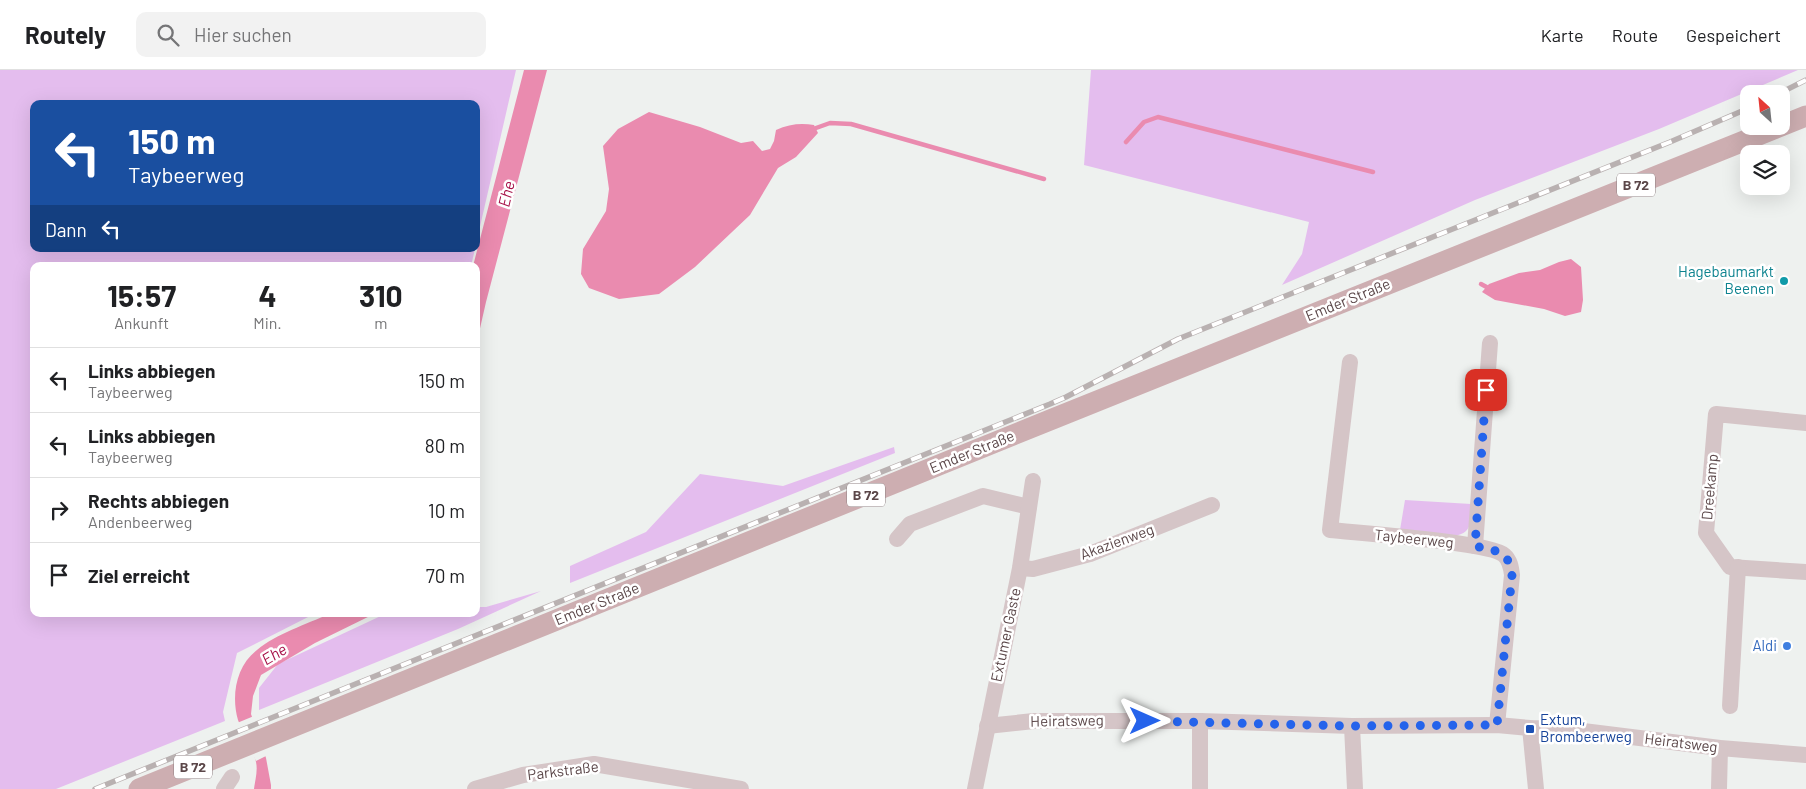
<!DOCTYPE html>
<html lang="de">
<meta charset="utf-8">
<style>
:root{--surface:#fff;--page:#f2f2f2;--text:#202124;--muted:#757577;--line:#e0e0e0}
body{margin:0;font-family:Barlow,sans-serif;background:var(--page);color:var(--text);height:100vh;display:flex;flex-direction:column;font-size:19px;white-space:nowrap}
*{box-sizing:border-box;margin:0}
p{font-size:16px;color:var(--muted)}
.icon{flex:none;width:28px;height:28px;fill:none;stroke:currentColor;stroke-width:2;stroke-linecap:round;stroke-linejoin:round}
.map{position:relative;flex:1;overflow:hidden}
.sheet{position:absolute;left:30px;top:192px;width:450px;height:355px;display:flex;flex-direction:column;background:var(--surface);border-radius:10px;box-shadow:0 5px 20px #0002}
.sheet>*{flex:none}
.top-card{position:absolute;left:30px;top:30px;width:450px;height:152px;border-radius:10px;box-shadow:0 5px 20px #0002;background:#1a4fa0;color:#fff;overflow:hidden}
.needle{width:32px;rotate:333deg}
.fabs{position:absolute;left:1740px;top:15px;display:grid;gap:10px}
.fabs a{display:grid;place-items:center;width:50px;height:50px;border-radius:10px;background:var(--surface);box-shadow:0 5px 20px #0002;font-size:25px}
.pin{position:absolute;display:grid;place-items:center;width:42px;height:42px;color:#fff;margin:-21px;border-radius:10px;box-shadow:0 2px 8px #0006}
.me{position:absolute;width:55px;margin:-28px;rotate:90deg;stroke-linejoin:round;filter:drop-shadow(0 0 4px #0008)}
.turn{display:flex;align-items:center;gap:18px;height:105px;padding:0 15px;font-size:22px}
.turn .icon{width:65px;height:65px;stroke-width:2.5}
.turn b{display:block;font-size:35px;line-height:42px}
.then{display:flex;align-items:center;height:48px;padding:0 15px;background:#0003;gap:10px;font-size:19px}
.eta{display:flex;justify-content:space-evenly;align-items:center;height:85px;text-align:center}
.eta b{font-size:30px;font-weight:700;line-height:35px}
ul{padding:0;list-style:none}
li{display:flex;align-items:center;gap:15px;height:65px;padding:0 15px;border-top:1px solid var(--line)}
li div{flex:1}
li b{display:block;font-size:19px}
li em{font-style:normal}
header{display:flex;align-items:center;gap:30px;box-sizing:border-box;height:70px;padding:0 25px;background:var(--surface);border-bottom:1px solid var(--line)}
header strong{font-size:24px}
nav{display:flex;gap:28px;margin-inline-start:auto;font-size:18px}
.search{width:350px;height:45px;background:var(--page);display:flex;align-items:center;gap:12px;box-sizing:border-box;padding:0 18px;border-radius:10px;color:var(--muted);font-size:19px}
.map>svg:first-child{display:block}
.green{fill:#e4bdee}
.water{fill:#ea8baf}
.pier{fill:#eef1ef}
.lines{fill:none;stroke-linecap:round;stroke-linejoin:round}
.stream{stroke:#ea8baf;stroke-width:4.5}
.minor{stroke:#d5c5c7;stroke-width:16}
.major{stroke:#cdaeb1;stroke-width:21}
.rail-casing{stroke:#b9b1b1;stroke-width:5.5}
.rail{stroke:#fff;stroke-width:4;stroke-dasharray:11;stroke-linecap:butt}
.route{stroke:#2563eb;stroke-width:9;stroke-dasharray:0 16.2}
.culture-dot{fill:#0f9aa8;stroke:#fff;stroke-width:2}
.shop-dot{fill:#3f7fe0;stroke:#fff;stroke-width:2}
.transit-dot{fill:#1a4fb4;stroke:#fff;stroke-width:2}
.labels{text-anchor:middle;stroke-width:5;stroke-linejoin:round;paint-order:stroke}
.shield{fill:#fff;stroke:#8c7e80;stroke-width:1}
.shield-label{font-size:14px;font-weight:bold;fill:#5b4749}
.culture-label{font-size:15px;fill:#0d838f;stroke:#fff;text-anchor:end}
.street-label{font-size:15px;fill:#5b4749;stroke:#fff}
.shop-label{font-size:15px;fill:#366cbe;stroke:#fff;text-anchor:end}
.transit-label{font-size:15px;fill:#164399;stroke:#fff;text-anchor:start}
.water-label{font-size:16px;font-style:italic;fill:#a60f47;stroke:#fff}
</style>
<header>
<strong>Routely</strong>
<div class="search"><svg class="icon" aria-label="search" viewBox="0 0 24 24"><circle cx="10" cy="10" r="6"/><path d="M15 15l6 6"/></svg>Hier suchen</div>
<nav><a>Karte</a><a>Route</a><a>Gespeichert</a></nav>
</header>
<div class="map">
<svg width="1806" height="719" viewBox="0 0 1806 719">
<rect width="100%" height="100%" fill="#eef1ef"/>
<g class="green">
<polygon points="0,0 516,0 476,174 476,34 34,34 34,179 475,179 471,196 34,196 34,544 314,544 237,583 223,642 225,651 56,719 0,719"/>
<polygon points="1091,0 1798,0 1659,59 1475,130 1282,215 1302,184 1309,152 1084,95"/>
<polygon points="894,377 895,383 570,513 570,496 646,462 700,404 783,416"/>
<path d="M1405 430 1471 434C1470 451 1474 464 1452 466L1400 460Z"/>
<polygon points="541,521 458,559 259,640 259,618 278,594 385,544 476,544 476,537 486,537"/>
</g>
<g class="water">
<polygon points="524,0 547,0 486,232 476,276 476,196 473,196"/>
<path d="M649 42 700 57 741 73 753 71 762 81 770 79 774 71 776 60C789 54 801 53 814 55L818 63 796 87 778 98 750 145 695 197 659 224 619 229 589 218 581 204 583 179 606 141 609 119 603 76 618 59Z"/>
<polygon points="1571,189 1581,197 1583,230 1581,242 1565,246 1544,239 1495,230 1482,222 1489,214 1519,203 1540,200 1559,192"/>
<path d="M329 544H374L315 573 261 605 253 626 251 644 266 688 271 715V719H254C255 711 258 701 256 692 253 678 243 664 238 650 231 626 236 596 257 580 276 564 307 554 329 544Z"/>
</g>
<polygon class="pier" points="254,646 268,685 256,691 237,653"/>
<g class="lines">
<g class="stream">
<polyline points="816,58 830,53 851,54 1044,109"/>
<polyline points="1126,72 1144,52 1158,47 1373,102"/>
<polyline points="1481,214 1492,220"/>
</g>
<g class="minor">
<path d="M1350 292 1330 460C1357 463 1489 472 1504 485 1510 490 1511 497 1512 505L1497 655"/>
<polyline points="1806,353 1716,344 1706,463 1730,497 1806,502"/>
<polyline points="897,469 910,454 983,426 1029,437"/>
<polyline points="1475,476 1490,273"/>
<polyline points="1020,498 1033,499 1090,484 1212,435"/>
<polyline points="1730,636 1738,497"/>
<polyline points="987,656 1034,651 1200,651 1352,656 1497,655 1530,658 1567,659 1720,678 1806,685"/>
<polyline points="1352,656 1355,719"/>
<polyline points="1530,658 1536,719"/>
<polyline points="224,719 232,707"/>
<polyline points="475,719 523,705 594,694 741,719"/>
<polyline points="975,719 1020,498 1033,411"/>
<polyline points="1200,719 1200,651"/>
<polyline points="1719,719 1720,678"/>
</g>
<polyline class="major" points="139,719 1055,348 1806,46"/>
<defs>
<g id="rail">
<polyline points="1778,24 1806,10"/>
<polyline points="95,719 1050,334 1066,327 1178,269 1670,72 1749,38"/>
</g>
</defs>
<use href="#rail" class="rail-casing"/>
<use href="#rail" class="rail"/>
</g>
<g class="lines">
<path class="route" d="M1145 651 1352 656 1497 655 1512 505C1508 479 1498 482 1475 476L1486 320"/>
</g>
<circle class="culture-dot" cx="1784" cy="211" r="5"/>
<circle class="shop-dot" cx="1787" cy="576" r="5"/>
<rect class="transit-dot" x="1525" y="654" width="10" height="10" rx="2.5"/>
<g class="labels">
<g class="shield">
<rect x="1617" y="103.5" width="38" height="23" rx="4"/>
<rect x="847" y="413.5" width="38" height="23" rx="4"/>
<rect x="174" y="685.5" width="38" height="23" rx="4"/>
</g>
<g class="shield-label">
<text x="1636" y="120">B 72</text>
<text x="866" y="430">B 72</text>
<text x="193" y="702">B 72</text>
</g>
<g class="culture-label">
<text x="1774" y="207">Hagebaumarkt<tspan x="1774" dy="17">Beenen</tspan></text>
</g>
<g class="street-label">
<text transform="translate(1348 230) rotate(-22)" y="5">Emder Straße</text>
<text transform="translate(972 382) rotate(-22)" y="5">Emder Straße</text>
<text transform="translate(1710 417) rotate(-85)" y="5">Dreekamp</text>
<text transform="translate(1414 469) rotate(6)" y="5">Taybeerweg</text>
<text transform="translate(1117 472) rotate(-20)" y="5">Akazienweg</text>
<text transform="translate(597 534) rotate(-22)" y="5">Emder Straße</text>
<text transform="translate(1006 565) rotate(-78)" y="5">Extumer Gaste</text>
<text transform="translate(1067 651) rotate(-1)" y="5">Heiratsweg</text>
<text transform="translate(1681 673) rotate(7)" y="5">Heiratsweg</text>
<text transform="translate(563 701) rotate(-7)" y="5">Parkstraße</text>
</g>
<g class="shop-label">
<text x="1777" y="581">Aldi</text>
</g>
<g class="transit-label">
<text x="1540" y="655">Extum,<tspan x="1540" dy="17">Brombeerweg</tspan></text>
</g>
<g class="water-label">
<text transform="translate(506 124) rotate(-77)" y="6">Ehe</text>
<text transform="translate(274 584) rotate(-31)" y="6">Ehe</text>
</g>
</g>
</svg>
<div class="fabs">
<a><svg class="needle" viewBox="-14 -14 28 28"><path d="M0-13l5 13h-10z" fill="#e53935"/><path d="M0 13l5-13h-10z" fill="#757577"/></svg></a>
<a><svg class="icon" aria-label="layers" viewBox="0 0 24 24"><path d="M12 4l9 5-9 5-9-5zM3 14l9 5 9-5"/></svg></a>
</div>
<div class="pin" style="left:1486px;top:320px;background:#d93025"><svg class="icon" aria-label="arrive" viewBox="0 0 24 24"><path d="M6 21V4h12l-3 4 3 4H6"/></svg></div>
<svg class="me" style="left:1145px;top:651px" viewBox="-20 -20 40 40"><path d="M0-17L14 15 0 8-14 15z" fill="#2563eb" stroke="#fff" stroke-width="4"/></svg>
<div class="top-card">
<div class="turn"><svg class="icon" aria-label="left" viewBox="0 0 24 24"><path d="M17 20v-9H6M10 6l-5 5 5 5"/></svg><div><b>150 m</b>Taybeerweg</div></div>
<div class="then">Dann<svg class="icon" aria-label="left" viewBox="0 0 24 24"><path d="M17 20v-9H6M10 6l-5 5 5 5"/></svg></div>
</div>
<section class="sheet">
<div class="eta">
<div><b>15:57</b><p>Ankunft</p></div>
<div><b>4</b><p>Min.</p></div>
<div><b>310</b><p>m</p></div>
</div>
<ul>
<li><svg class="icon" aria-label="left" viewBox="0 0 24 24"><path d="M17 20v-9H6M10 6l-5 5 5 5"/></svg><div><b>Links abbiegen</b><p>Taybeerweg</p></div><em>150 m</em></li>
<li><svg class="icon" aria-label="left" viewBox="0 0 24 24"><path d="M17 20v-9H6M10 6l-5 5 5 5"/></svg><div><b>Links abbiegen</b><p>Taybeerweg</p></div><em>80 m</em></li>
<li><svg class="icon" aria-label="right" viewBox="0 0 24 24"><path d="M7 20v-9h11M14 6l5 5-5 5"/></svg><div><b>Rechts abbiegen</b><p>Andenbeerweg</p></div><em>10 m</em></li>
<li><svg class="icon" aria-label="arrive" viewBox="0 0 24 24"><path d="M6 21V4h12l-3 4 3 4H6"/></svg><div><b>Ziel erreicht</b></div><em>70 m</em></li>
</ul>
</section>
</div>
